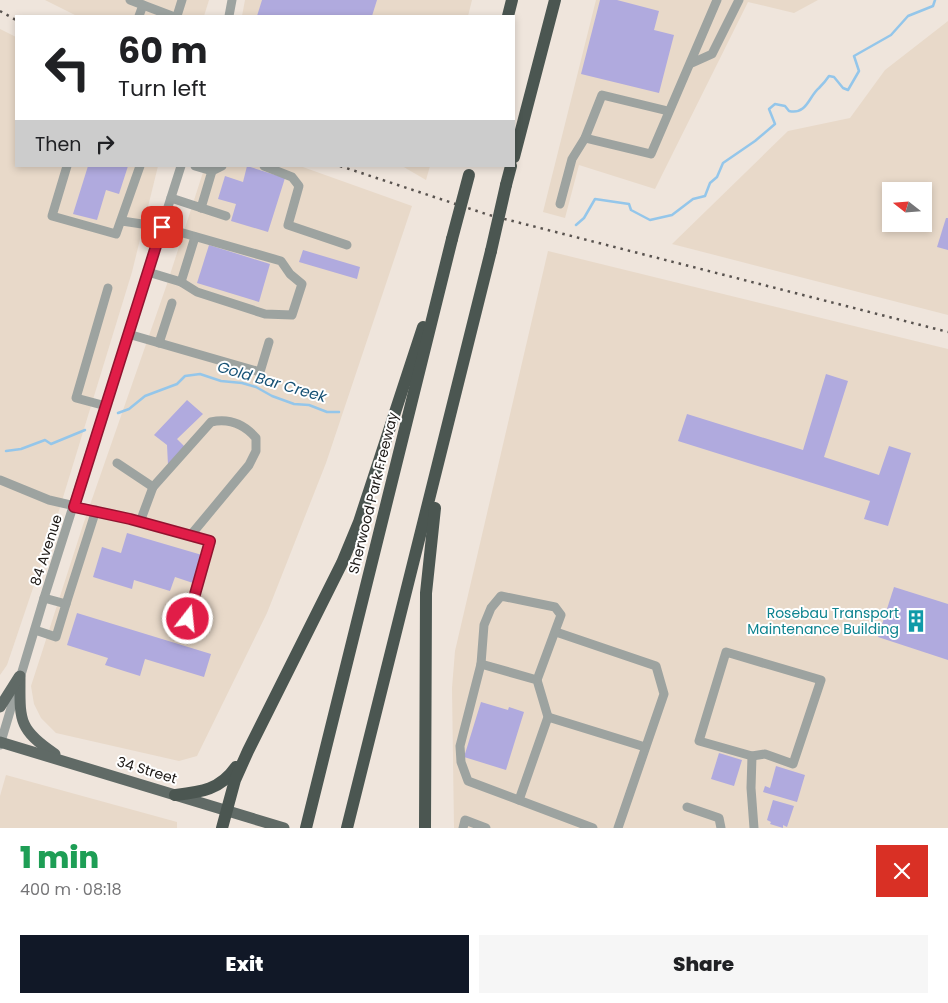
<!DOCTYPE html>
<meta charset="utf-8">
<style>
:root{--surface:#fff;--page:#f6f6f6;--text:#202124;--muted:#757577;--accent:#111827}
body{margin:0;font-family:Poppins,sans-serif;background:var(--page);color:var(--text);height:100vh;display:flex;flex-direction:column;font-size:19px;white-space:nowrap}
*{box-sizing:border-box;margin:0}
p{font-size:16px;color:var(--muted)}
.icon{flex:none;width:28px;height:28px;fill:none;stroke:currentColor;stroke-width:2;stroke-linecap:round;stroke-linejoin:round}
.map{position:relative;height:828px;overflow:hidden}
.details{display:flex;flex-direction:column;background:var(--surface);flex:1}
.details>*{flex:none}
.top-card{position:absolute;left:15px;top:15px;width:500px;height:152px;border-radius:0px;box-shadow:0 2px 8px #0003;background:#fff;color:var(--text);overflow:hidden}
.needle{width:32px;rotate:287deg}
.controls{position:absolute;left:882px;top:182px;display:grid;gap:10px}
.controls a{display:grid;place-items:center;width:50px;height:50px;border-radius:0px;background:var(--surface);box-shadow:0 2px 8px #0003;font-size:25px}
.pin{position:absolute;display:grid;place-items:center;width:42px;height:42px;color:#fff;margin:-21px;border-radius:10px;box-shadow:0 2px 8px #0006}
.me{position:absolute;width:55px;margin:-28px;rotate:16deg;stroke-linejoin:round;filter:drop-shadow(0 0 4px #0008)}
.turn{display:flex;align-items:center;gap:18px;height:105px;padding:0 20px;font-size:22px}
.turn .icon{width:65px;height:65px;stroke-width:2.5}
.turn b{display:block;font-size:35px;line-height:42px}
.then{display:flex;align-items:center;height:48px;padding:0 20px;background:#0003;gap:10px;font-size:19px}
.round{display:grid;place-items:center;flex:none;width:52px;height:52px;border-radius:0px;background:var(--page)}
.head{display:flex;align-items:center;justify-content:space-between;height:85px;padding:0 20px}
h1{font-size:30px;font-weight:800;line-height:38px;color:#1e9e55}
.button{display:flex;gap:10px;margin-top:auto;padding:10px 20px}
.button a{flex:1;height:58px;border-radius:0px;background:var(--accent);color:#fff;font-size:20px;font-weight:800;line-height:58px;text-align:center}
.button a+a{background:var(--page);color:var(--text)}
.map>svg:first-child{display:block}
.built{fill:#e8d9c9;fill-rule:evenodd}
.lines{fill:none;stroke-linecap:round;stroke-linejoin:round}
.stream{stroke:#94c6ea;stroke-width:2.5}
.building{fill:#b0aade}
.minor{stroke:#9da3a0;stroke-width:9}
.major{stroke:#606a66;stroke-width:11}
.highway{stroke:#4b5651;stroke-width:12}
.rail{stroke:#59534f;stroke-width:2.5;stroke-dasharray:2.5 5;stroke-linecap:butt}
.highway-bridge{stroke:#4b5651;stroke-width:12}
.route-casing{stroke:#92132f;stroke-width:12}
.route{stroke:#e11d48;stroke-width:9}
.labels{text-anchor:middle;stroke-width:4;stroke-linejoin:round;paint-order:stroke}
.street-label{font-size:14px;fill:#1e1a17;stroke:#fff}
.culture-label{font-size:14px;fill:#0d838f;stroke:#fff;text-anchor:end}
.water-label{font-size:15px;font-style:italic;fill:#175275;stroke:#fff}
</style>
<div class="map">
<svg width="948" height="828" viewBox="0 0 948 828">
<rect width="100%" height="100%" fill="#efe5dc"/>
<g class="built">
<polygon points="45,0 209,0 204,16 77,16"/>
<polygon points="245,0 472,0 468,16 242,16"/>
<polygon points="596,0 818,0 794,13 748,2 655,189 579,165 565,218 543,212"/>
<path d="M948 21V315L672 244 788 131 850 118 885 70ZM891 191H924V224H891Z"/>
<polygon points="0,29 16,37 16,166 158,166 132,272 57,517 7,665 0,675"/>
<polygon points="205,166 300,166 412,206 326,463 267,613 197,756 179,761 56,733 41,718 34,704 31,686 83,525 167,284"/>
<polygon points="402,166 430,166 426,180"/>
<polygon points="548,251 948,349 948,828 454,828 452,688 455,651"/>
<polygon points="6,775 177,822 177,828 0,828 0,796"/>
</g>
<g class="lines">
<g class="stream">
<path d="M576 225 584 218 595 199 629 204 631 210 650 220 672 215 693 199 705 196 710 183 717 177 723 163 755 141 775 124 769 109 775 104 785 106 789 111C807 115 809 96 819 88 823 84 825 82 829 76L834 77 843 88 848 90 859 71 854 56 891 35 908 16 933 6 935 0"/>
<polyline points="118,413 129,409 145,396 177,384 185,376 200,374 221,381 242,383 256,387 272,396 294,404 309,405 327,412 339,412"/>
<polyline points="6,451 21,449 45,440 51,444 85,430"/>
</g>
</g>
<g class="building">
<polygon points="262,0 377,0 372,16 257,16"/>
<polygon points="600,0 617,0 659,11 654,30 674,35 659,93 581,74"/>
<polygon points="88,166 128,166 119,194 106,190 97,220 73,214"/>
<polygon points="247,166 285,178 268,232 231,221 236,204 218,199 225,176 243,182"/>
<polygon points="946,218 948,218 948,250 937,247"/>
<polygon points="209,245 270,264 259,302 197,283"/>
<polygon points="303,250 360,267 357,279 299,262"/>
<polygon points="826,374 848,381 824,457 879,475 889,446 911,453 888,526 864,519 870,501 678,441 687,414 803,450"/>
<polygon points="187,400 203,414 177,439 185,447 168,465 167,445 154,435"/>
<polygon points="127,533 202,555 193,583 175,577 170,591 134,580 132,589 93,577 102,547 121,553"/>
<polygon points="894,587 948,604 948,660 878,637"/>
<polygon points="77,613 211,654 204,677 145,659 140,676 105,665 108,658 67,645"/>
<polygon points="481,702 508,710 509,707 524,712 506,770 464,757"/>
<polygon points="719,753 742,760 734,786 711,779"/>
<polygon points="776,766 805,775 797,802 763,792 765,786 770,788"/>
<polygon points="773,800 794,806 787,827 783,825 783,828 770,824 771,822 767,820"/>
</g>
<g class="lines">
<g class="minor">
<polyline points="130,0 172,16"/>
<polyline points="139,16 143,5"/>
<polyline points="177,16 182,0"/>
<polyline points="229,16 232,0"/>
<polyline points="692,63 712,54 739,0"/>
<polyline points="585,138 651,154 717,0"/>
<polyline points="67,166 52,216 116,234 140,166"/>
<polyline points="195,166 212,171 201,208"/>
<polyline points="264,166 292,177 299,186 288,225 347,245"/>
<polyline points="212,171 222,166"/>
<polyline points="171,198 226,216"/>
<polyline points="560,204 572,159 585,138 602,95 668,111"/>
<polyline points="122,221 162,227 281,261 290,274 302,284 292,315 265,314 197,292 181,282 148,272"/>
<polyline points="181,282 195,237"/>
<polyline points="128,334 260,372 269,342"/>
<polyline points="159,343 172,303"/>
<polyline points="106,406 76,398 108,288"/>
<path d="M117 463 153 487 211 422C229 418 244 424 256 438V451L249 465 190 536"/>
<polyline points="0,480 49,500 131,519 210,541 187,619"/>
<polyline points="140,522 153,487"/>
<polyline points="44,598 66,604 96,510"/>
<polyline points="35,630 56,637 66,604"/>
<polyline points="556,632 656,666 664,694 618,828"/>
<polygon points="726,652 821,680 793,764 765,754 752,756 699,741"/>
<polyline points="481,664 537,680 548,717 519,800"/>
<polyline points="537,680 561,615 555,607 501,596 491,608 484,625 481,664 460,746 461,762 468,781 593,828"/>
<polyline points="548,717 645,747"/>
<polyline points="0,745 44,598 181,166"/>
<polyline points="752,756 751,788 754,828"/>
<polyline points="687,807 719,818 721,828"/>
<polyline points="463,828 465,820 486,828"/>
</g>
<g class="major">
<path d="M20 676C20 719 17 729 55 754"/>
<polyline points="0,707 19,677"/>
<polyline points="0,742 284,828"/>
</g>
<g class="highway">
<polyline points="508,16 512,0"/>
<polyline points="514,157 555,0"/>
<polyline points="506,185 511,166"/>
<path d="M175 795C201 792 220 790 236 767"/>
<polyline points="222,828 235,780 248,751 342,563 359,522 423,327"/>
<polyline points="306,828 452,239"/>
<polyline points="347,828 491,251"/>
<polyline points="425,828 426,593 435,508"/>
</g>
<g class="rail">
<polyline points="0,11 16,20"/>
<polyline points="340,166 489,215 948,332"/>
</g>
<g class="highway-bridge">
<polyline points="452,239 469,175"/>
<polyline points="491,251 506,185"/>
</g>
</g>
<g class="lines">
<defs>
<polyline id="route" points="162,227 74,507 130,519 210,541 188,619"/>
</defs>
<use href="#route" class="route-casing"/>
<use href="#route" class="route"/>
</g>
<defs>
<symbol id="building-bare" viewBox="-9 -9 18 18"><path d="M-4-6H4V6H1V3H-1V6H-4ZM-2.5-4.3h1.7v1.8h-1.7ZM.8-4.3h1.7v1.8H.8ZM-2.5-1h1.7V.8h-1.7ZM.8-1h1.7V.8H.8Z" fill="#0f9aa8" stroke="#fff" stroke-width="2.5" paint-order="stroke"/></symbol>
</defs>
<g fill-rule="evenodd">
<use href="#building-bare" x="900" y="605" width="32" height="32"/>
</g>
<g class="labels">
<g class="street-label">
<text transform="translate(373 493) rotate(-76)" y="5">Sherwood Park Freeway</text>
<text transform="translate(46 550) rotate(-72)" y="5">84 Avenue</text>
<text transform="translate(147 770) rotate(17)" y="5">34 Street</text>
</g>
<g class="culture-label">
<text x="899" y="618">Rosebau Transport<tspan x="899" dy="16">Maintenance Building</tspan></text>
</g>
<g class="water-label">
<text transform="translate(272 382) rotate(16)" y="5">Gold Bar Creek</text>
</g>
</g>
</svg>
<div class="controls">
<a><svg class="needle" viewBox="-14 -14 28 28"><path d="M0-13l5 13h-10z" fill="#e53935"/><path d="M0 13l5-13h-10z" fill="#757577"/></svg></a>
</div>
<div class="pin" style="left:162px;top:227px;background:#d93025"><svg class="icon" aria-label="arrive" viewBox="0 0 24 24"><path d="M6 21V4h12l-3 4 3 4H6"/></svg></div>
<svg class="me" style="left:188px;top:619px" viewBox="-20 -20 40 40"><circle r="17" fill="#e11d48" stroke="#fff" stroke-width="3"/><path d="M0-11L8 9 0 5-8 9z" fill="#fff"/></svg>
<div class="top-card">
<div class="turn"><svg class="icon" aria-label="left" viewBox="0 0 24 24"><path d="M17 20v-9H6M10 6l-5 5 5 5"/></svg><div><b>60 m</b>Turn left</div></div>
<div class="then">Then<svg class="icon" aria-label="right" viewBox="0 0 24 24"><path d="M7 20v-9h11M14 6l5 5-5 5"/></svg></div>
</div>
</div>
<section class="details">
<div class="head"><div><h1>1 min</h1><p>400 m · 08:18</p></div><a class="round" style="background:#d93025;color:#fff"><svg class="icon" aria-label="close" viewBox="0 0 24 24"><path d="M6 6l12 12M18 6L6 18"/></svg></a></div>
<div class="button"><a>Exit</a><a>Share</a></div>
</section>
